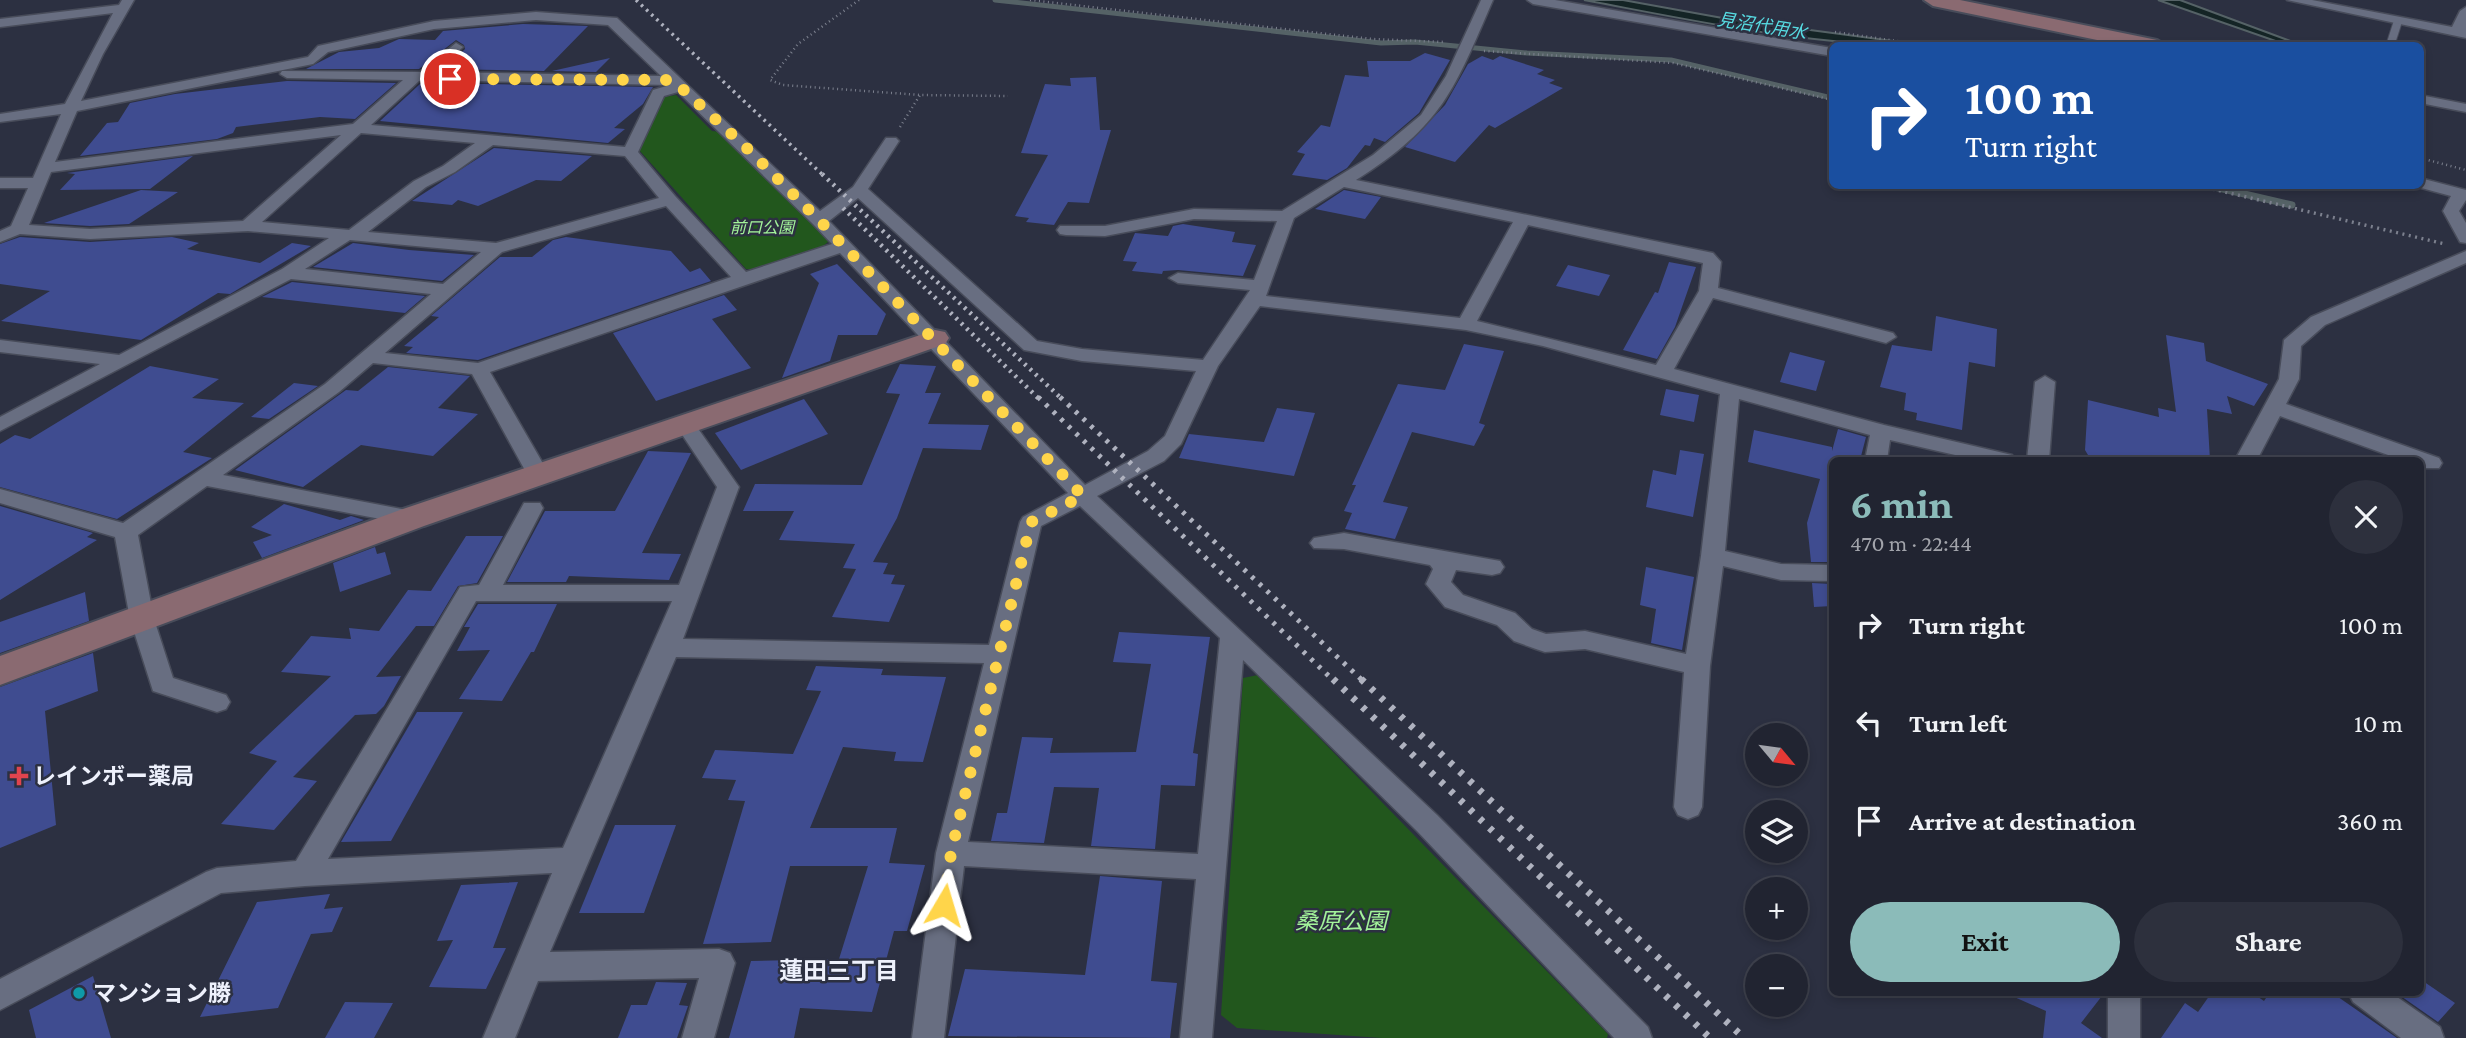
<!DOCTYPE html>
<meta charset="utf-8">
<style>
:root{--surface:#212431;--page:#2d303d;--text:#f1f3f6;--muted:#a2a4ab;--line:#3e414d;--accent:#8bbbb9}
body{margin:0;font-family:"Crimson Pro","Noto Sans JP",serif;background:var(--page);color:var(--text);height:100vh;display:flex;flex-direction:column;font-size:26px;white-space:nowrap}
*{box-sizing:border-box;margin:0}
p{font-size:23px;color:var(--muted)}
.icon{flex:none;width:38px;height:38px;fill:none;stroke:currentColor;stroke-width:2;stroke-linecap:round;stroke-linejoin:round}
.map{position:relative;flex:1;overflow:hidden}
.panel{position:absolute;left:1829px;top:457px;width:595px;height:539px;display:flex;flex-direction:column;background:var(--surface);border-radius:10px;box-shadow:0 4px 10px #0003,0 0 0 2px var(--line)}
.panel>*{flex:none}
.banner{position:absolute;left:1829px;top:42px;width:595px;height:147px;border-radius:10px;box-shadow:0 4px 10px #0003,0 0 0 2px var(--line);background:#1a4fa0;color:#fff;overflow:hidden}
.needle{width:46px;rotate:119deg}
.fabs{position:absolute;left:1745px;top:723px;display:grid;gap:14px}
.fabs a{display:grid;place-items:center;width:63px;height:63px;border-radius:50%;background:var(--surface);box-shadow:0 4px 10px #0003,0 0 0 2px var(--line);font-size:35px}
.pin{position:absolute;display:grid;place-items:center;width:60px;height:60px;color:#fff;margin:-30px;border:4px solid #fff;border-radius:50%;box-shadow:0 2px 7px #0007}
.me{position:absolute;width:77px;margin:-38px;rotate:7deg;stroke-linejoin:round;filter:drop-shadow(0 0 5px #0008)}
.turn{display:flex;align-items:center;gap:24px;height:147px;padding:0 21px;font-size:32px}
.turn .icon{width:91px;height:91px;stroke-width:2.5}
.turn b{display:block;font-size:49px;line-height:60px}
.round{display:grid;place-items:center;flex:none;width:74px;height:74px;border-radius:37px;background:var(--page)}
.head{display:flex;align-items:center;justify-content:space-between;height:119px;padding:0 21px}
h1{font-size:42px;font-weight:700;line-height:52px;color:var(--accent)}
.button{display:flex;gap:14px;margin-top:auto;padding:14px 21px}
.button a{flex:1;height:80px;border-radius:42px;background:var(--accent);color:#111;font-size:28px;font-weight:700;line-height:80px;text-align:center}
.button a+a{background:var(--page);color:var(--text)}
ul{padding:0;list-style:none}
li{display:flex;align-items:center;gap:21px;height:98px;padding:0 21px}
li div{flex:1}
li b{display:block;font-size:26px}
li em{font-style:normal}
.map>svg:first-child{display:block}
.green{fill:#22571d}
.water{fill:#142425;stroke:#556266;stroke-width:2}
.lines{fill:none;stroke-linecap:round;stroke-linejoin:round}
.stream-far1{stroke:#556266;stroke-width:5}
.stream{stroke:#556266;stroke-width:7}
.building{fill:#3f4c90}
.lane-casing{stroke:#484c5a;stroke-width:10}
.street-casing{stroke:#484c5a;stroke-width:3}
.secondary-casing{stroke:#484c5a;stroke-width:4}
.path-far1{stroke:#7c808e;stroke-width:2.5;stroke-dasharray:1 3.5;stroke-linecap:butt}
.path{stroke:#7c808e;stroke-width:3.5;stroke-dasharray:2 4.5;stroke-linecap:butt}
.lane{stroke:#686e81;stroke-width:8}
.street{fill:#686e81;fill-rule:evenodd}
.secondary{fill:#8a6a71;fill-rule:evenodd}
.rail-far3{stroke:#afb2bf;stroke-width:3.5;stroke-dasharray:2.5 4.5;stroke-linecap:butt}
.rail-far2{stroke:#afb2bf;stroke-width:4.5;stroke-dasharray:2.5 5;stroke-linecap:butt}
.rail-far1{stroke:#afb2bf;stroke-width:5;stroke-dasharray:3.5 7;stroke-linecap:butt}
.rail{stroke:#afb2bf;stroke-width:7;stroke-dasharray:4.5 9;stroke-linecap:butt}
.route{stroke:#ffd54a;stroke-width:12;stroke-dasharray:0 21.6}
.health-dot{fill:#e0444e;stroke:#2c3041;stroke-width:2.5}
.culture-dot{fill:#0f9aa8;stroke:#2c3041;stroke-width:2.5}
.labels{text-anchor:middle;stroke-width:5;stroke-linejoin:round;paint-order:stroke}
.far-park-label{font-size:16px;font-style:italic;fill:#a3f39a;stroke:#2c3041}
.far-water-label{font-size:18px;font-style:italic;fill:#57dbe2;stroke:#2c3041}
.near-poi-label{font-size:23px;font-weight:bold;fill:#eef1fc;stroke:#2c3041;text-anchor:start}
.near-park-label{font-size:23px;font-style:italic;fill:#a3f39a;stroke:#2c3041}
.near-neighbourhood-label{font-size:24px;font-weight:bold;fill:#eef1fc;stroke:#2c3041}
</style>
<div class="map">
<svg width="2466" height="1038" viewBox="0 0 2466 1038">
<rect width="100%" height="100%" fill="#2c3041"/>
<g class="green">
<path d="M676 95 712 131 722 132 831 239C813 258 772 271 746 269L639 150 664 97Z"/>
<polygon points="1258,675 1608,1034 1607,1038 1382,1038 1237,1028 1221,1015 1243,678"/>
</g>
<g class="water">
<path d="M1584 0H1623L1728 19 1923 45C1809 46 1696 21 1584 0Z"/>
<polygon points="2158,0 2180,0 2301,45 2287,45"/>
</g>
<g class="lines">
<polyline class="stream-far1" points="995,0 1381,43 1415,42 1527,53 1671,60 1832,98"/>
<polyline class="stream" points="2210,186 2292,205"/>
</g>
<g class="building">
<polygon points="523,24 588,26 544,71 443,69 465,49 464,45 456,40 419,69 306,69 339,52 379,48 399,39 435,40 443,31"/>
<polygon points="1425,53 1450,60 1419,113 1385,142 1374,138 1370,146 1365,145 1347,168 1327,180 1292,175 1305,154 1297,152 1321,125 1330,127 1345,75 1369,77 1367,61 1410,61"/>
<polygon points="1482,56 1493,60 1500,56 1544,70 1537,74 1555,80 1549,83 1563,88 1495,128 1489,125 1455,162 1405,147 1445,105 1468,64"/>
<polygon points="610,58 596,72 552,71"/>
<polygon points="1096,77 1100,130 1111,130 1089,203 1068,202 1054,225 1026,222 1029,218 1015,216 1048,155 1021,153 1045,84 1071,86 1070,78"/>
<polygon points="287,81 396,83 355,119 320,117 236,127 233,133 217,139 80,156 107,123 118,122 130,103 175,94"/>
<polygon points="420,84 428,83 653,87 643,104 614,128 625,129 608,143 380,121"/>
<polygon points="494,148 592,156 561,181 536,180 478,206 458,200 452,205 412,201"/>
<polygon points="193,156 150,189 60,190 75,174 67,173"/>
<polygon points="141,190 178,192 129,224 90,226 44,223"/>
<polygon points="1344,190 1381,197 1365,219 1315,209"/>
<polygon points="1183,224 1235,232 1232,242 1256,245 1243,276 1178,270 1163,271 1162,274 1132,271 1137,262 1123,261 1135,233 1168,236 1173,226"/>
<polygon points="20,237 90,242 172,237 199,243 187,249 260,263 292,243 311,246 230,294 218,293 141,340 1,321 50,291 0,284 0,244"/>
<polygon points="566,237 671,251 690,272 700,268 711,281 478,360 406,353 413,347 404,346 439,317 431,316 500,257 532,257 553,240"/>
<polygon points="353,243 409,250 474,255 442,281 313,267"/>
<polygon points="1669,262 1696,267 1675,327 1657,359 1623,350 1655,292 1658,293"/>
<polygon points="837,264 886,314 877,335 838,335 830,361 782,378 819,283 810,274"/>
<polygon points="1568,265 1610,275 1599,296 1556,286"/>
<polygon points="292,282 425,296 405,313 262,297"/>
<polygon points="724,295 737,310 712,319 751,368 656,401 613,333"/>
<polygon points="1936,316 1997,329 1995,367 1969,362 1962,430 1916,420 1917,413 1904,410 1906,393 1880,387 1892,345 1932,351"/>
<polygon points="2166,335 2204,343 2206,361 2268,384 2254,406 2227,396 2232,414 2207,409 2210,460 2091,460 2085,450 2088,400 2159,417 2158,408 2176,412"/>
<polygon points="1464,344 1504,351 1479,423 1485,425 1474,446 1412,432 1383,502 1408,507 1395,539 1345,529 1352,513 1344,511 1356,485 1352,485 1398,384 1445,390"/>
<polygon points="1790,352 1825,361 1816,391 1780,382"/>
<polygon points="900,364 936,366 925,393 941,393 928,424 989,425 981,450 923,448 897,518 873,562 888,563 883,574 895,575 891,584 905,585 889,622 832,617 856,569 843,568 855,544 779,540 794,511 743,511 755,484 862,485 900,394 886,393"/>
<polygon points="150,366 219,379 192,398 244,403 183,452 212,458 117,519 0,487 0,444 15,435 30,439"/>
<polygon points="388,367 470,376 438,408 478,414 433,456 361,445 303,487 235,470 346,390 358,391"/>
<polygon points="294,383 318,386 269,419 251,417"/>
<polygon points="1666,389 1699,395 1694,422 1660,415"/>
<polygon points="804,399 828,434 741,470 715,433"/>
<polygon points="1277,408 1315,413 1294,476 1179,458 1189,434 1264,442"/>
<polygon points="1838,429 1866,437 1860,460 1832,460 1832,562 1811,562 1807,523 1820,479 1748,462 1754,430 1832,447 1832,451"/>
<polygon points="1680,450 1704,454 1693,517 1646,507 1653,470 1676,475"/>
<polygon points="648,451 691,453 642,553 681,554 669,580 569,576 566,582 507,582 545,511 615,511"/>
<polygon points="284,504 340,520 351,516 364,520 262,558 253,542 272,535 251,527"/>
<polygon points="0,506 93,533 87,537 97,540 0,600"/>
<polygon points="466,536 503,536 477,583 458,586 434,626 416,626 376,677 401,676 384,706 376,714 355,715 293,777 317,781 274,830 221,824 277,761 249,753 331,676 281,672 311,636 351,639 349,628 379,631 408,590 431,591"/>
<polygon points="375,547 377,554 385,552 391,574 340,592 333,563"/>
<polygon points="1646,567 1694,577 1682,650 1651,643 1656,609 1640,605"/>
<polygon points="1812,583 1832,584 1832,606 1814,607"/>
<polygon points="85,592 89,621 0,653 0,622"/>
<polygon points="478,604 557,604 534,652 531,652 502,701 459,699 490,650 457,651 470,627 464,627"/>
<polygon points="1119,632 1210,637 1193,753 1198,754 1195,786 1161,785 1155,849 1091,846 1099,788 1054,787 1044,843 991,841 997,813 1007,813 1022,737 1053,738 1050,753 1136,752 1151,664 1113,662"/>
<polygon points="93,653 98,691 45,711 56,825 0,848 0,687"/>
<polygon points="816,666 883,669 881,675 946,677 923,762 894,761 896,752 843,747 810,828 897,828 889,863 925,865 907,931 894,931 872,1012 800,1008 794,1038 729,1038 751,961 839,959 868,866 790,866 771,942 703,944 745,801 728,800 736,780 702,778 715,750 793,754 821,691 806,690"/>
<polygon points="417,712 463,712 391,841 341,842"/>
<polygon points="615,825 676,825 644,913 579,913"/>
<polygon points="1100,876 1162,881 1151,981 1177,983 1170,1038 948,1036 965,969 1085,975"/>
<polygon points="518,882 493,948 506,948 486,989 429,987 453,940 437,941 461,885"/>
<polygon points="330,894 324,909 343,907 332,932 311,934 278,1008 200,1017 257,902"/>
<polygon points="93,976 111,1038 36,1038 29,1010"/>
<polygon points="2420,979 2455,1003 2438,1022 2395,992 2420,992"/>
<polygon points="656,982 687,983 679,1005 688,1006 677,1038 618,1038 631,1005 647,1005"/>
<polygon points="2003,992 2105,992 2081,1023 2102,1038 2043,1038 2046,1011"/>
<polygon points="2212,992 2251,992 2264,1001 2270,992 2331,992 2397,1038 2161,1038 2185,1003 2198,1012"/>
<polygon points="345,1002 393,1003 374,1038 325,1038"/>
</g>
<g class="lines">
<defs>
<polyline id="lane" points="2390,46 2398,21"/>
<g id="street">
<path d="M122 0H134L103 54 81 101 308 57 318 46 434 21 536 12 617 18 820 211 853 187 886 138H896L899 141 868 189 1037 341 1082 349 1203 360 1250 290 1178 283 1169 278 1178 273 1254 280 1277 221 1194 219 1105 236 1066 235 1060 234 1057 230 1060 226H1105L1194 209 1282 211 1373 155 1421 115 1446 76 1481 0H1493C1454 90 1443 125 1356 180L1713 253 1721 262 1718 288 1893 333 1896 337 1886 343 1713 298 1674 369 1884 425 2012 455 2015 460H1977L1890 440 1887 460H1865L1870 435 1739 399 1725 551 1781 564 1832 565V581L1781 580 1723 566 1710 666 1702 807 1698 815 1688 819 1678 815 1674 807 1684 672 1585 649 1545 652 1536 649 1514 641 1497 625 1445 607 1426 584 1433 569 1430 565 1344 549 1314 548 1310 543 1314 538 1344 533 1500 561 1504 567 1500 573 1492 575 1456 570 1451 582 1463 595 1515 613 1532 629 1546 634 1585 631 1686 654 1701 556 1720 394 1543 346 1466 330 1260 306 1218 366 1181 444 1164 461 1097 496 1437 815 1648 1027 1652 1038H1614L1417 831 1243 660 1212 1038H1180L1196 879 964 866 944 1038H912L936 853 984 663 676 657 550 952 719 949 730 953 735 963 714 1038H682L699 978 538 981 515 1038H483L552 873 305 886 221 893 0 1010V979L206 872 217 868 296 861 460 587 479 585 524 503H540L543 508 503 585H679L717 487 675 424 678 420H692L739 487 683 639 989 645 1020 522 1023 517 1068 493 840 253 490 372 549 474 538 481 527 474 472 374 373 363 339 392 223 475 412 511 420 513 423 518 420 523 412 525 207 486 138 535 154 619 173 678 226 695 230 702 226 709 217 712 153 691 130 619 115 537 0 503V489L123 523 325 384 431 294 291 279 0 431V417L100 364 0 352V340L119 355 282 269 329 238 248 231 90 239 20 234 0 242V231L11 226 28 188H0V178H33L61 114 0 122V114L65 104 113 13 0 27V19L119 5ZM536 20 608 25 661 76 437 72 463 47 456 43 420 72 282 71 280 74 287 78 403 80 353 124 55 162 77 111 313 64 328 52 434 29ZM419 81 428 80 670 85 653 90 625 147 371 125ZM678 92 813 224 832 244 746 272 675 196 638 152 664 96ZM361 133 475 143 443 166 414 181 349 230 262 222ZM341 135 243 221 90 229 29 225 51 172ZM493 145 625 156 659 198 496 243 368 232 426 187 455 172ZM1344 187 1513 222 1460 318 1266 296 1294 218ZM858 198 1024 350 1082 361 1196 371 1165 436 1148 451 1085 485 829 221ZM666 206 731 277 478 363 385 353 502 252ZM1528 225 1703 263 1699 291 1656 365 1477 321ZM350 240 481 252 443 284 305 269ZM1080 506 1220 638 1198 854 968 842 1041 526ZM476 601H672L563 848 328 859Z"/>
<polygon points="1527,0 1555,0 1832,48 1832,56 1533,4"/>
<polygon points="2287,0 2312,0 2452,27 2460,11 2466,7 2466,38"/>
<polygon points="2420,95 2466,104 2466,112 2420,103"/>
<polygon points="2420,178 2466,190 2466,200 2459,211 2466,223 2466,243 2460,242 2443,211 2451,196 2414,186 2420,186"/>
<polygon points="2466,251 2466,263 2325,325 2301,346 2299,379 2286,404 2439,458 2442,463 2439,468 2423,468 2420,460 2402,460 2280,416 2257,460 2235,460 2279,379 2284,340 2311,317"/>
<polygon points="2045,376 2055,382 2049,460 2027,460 2035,382"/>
<polygon points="2108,992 2143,992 2140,999 2140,1038 2108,1038"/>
<polygon points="2348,992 2390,992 2440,1027 2444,1038 2401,1038 2353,1002"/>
</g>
<g id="secondary">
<polygon points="1924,0 1960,0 2157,40 2167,46 2126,46 1933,6"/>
<polygon points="935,330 945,332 949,338 945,344 424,526 0,685 0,656 400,510"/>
</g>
</defs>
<use href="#lane" class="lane-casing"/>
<use href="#street" class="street-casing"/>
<use href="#secondary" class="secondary-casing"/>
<g class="path-far1">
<polyline points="859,0 798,44 770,80 783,85 920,95 1008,96"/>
<polyline points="1030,0 1372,39 1445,42"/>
<polyline points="1835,32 1931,46"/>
<polyline points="1484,51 1673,63 1832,100"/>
<polyline points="900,127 920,95"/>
<polyline points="2420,158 2466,170"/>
</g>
<polyline class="path" points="2200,186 2445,244"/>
<use href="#lane" class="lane"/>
<use href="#street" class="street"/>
<use href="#secondary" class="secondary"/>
<polyline class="rail-far3" points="636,0 824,176"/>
<g class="rail-far2">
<polyline points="822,174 1062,399"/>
<polyline points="843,208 1039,399"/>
</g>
<g class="rail-far1">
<polyline points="1038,397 1334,681"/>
<polyline points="1060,397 1363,681"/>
</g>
<g class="rail">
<polyline points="1333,679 1710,1038"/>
<polyline points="1361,679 1744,1038"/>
</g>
</g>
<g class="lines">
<polyline class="route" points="450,79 673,80 751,152 819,220 1083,496 1031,522 951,853 944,905"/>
</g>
<path class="health-dot" d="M15.5 765.5h7v7h7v7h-7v7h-7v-7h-7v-7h7z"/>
<circle class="culture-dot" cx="79" cy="993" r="7"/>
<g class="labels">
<g class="far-park-label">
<text x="762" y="233">前口公園</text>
</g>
<g class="far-water-label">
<text transform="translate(1762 26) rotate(9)" y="6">見沼代用水</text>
</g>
<g class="near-poi-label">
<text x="33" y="784">レインボー薬局</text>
<text x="93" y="1001">マンション勝</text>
</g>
<g class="near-park-label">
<text x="1341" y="929">桑原公園</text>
</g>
<g class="near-neighbourhood-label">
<text x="839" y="979">蓮田三丁目</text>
</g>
</g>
</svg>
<div class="fabs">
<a><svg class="needle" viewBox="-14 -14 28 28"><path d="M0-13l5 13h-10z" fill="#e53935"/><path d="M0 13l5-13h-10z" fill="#a2a4ab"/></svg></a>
<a><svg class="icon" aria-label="layers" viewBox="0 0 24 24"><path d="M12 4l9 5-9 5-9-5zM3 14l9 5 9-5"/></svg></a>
<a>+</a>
<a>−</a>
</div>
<div class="pin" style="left:450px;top:79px;background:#d93025"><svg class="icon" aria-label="arrive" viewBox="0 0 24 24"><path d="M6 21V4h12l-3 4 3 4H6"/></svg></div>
<svg class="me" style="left:944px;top:905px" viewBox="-20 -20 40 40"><path d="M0-17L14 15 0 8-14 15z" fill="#ffd54a" stroke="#fff" stroke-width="4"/></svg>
<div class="banner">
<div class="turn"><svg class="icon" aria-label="right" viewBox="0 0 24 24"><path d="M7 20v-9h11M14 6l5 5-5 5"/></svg><div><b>100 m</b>Turn right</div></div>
</div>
<section class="panel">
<div class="head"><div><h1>6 min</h1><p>470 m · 22:44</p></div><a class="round"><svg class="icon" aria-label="close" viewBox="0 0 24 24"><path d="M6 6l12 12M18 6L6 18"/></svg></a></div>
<ul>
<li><svg class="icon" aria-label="right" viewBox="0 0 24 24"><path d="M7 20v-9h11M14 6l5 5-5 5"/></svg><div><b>Turn right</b></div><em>100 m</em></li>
<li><svg class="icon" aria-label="left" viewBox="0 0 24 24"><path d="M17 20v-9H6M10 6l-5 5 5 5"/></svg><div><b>Turn left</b></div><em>10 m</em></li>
<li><svg class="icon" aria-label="arrive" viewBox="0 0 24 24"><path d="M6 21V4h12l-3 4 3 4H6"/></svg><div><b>Arrive at destination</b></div><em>360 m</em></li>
</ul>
<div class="button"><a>Exit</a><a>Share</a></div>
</section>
</div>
